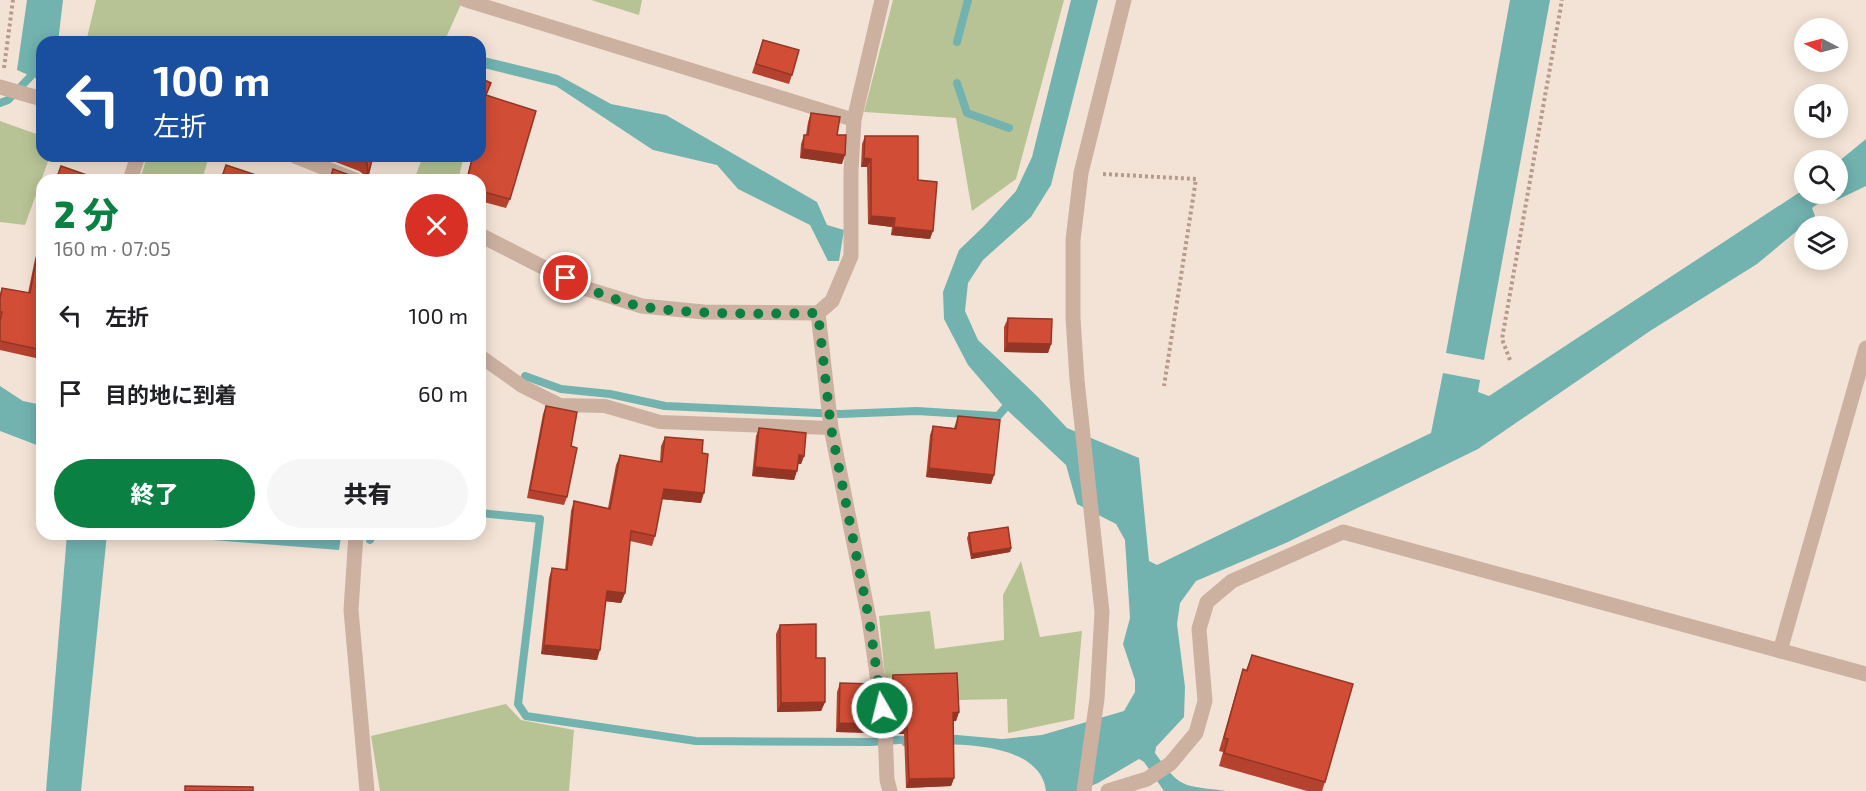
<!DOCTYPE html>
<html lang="ja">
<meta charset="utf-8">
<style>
:root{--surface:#fff;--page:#f6f6f6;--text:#202124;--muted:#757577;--accent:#0b8043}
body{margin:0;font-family:"Exo 2","Noto Sans JP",sans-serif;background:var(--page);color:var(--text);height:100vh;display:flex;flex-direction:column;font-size:22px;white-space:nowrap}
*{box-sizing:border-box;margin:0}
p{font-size:20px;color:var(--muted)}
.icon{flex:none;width:33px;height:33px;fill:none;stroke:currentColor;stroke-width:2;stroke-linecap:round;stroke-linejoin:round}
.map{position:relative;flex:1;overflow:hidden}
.drawer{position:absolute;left:36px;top:174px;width:450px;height:366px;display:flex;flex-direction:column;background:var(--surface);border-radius:18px;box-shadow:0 3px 15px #0003}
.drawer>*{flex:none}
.hud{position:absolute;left:36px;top:36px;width:450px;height:126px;border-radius:18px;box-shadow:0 3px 15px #0003;background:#1a4fa0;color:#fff;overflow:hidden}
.needle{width:39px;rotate:276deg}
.tools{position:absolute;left:1794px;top:18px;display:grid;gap:12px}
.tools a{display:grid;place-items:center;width:54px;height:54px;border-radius:50%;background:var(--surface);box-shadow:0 3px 15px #0003;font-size:30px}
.pin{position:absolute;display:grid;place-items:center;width:51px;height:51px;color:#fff;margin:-26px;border:3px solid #fff;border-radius:50%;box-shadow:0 2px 6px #0007}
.me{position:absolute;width:66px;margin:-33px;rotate:352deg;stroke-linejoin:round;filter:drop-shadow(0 0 4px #0008)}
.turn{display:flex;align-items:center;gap:21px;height:126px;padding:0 18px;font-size:27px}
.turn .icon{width:78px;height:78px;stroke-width:2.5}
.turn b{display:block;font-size:42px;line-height:51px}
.round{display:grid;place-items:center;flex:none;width:63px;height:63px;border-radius:32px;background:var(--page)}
.head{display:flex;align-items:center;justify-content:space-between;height:102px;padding:0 18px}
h1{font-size:36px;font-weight:800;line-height:45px;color:var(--accent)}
.primary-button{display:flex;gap:12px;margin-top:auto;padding:12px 18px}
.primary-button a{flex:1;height:69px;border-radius:36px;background:var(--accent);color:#fff;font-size:24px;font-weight:800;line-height:69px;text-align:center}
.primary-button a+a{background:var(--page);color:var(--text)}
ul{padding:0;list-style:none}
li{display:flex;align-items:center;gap:18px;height:78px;padding:0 18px}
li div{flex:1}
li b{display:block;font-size:22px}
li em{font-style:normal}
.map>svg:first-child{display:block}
.green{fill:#b8c395}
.water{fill:#72b3b0}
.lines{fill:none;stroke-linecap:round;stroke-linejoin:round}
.stream{stroke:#72b3b0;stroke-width:8}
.path{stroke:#b89a8b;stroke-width:4;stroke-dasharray:3 3;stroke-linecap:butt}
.lane{stroke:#ccb1a1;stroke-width:14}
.street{stroke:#ccb1a1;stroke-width:15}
.wall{fill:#b5422e}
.shaded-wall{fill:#933625}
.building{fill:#d24d35;stroke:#933625;stroke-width:1.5}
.route{stroke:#0b8043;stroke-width:10;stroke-dasharray:0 18}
</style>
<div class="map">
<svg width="1866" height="791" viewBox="0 0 1866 791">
<rect width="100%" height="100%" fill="#f3e3d6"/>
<g class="green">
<polygon points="96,0 463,0 444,42 86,42"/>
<polygon points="591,0 642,0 639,15"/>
<polygon points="893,0 1064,0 1016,179 972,211 956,118 864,112"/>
<polygon points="0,121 42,136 42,156 50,156 25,225 0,222"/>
<polygon points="147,156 209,156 202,180 140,180"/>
<polygon points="423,156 464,156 458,180 414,180"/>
<polygon points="1021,561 1040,637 1082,631 1074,719 1008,733 1007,699 958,700 955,672 885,678 879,616 930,611 935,649 1004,640 1003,595"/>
<polygon points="506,704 521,720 574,730 569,791 380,791 371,736"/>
</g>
<g class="water">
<polygon points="27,0 63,0 58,42 42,42 42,81 17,70"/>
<path d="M1071 0H1098L1051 185 1031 217 983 260 968 283 965 311 978 340 1038 397 1067 428 1139 458 1149 561 1157 565 1431 433 1443 373 1480 380 1478 392 1489 396 1800 192 1806 198 1814 194H1838V162L1866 139V186L1837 200 1829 196 1812 208 1815 216 1757 264 1650 331 1478 449 1288 542 1196 581 1180 603 1177 624 1185 687 1184 717 1156 747 1155 753C1181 790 1183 785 1226 791H1164L1144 762 1139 759 1098 783 1079 791H1046C1040 738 942 743 903 746L899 740 902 736 946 734 1002 739 1042 735 1124 711 1135 692V680L1123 644 1130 618 1125 540 1116 524 1077 504 1066 465 1005 408 968 365 944 319 943 292 959 250 984 226 1016 191 1032 157Z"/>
<polygon points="1510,0 1550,0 1484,360 1446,353"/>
<polygon points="480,56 558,75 611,104 666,115 817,202 827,225 844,230 839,261 828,261 810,225 738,189 717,165 653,150 556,86 480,67"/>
<polygon points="0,386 23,401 42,405 42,447 0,431"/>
<polygon points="67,534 107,534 81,791 46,791"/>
<polygon points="137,534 296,534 341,537 339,550"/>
</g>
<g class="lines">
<g class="stream">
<polyline points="957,42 968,0"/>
<polyline points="957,83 967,113 1009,128"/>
<polyline points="0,103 8,100 31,76"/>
<polyline points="480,367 481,367"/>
<polyline points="525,376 561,389 610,394 665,406 840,414 917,411 998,416 1005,408"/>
<polyline points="480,513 540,519 518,704 526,716 696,741 871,742 899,740"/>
<polyline points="370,540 372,534"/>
</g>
<g class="path">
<polyline points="4,68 13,0"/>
<polyline points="1103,174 1196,179 1164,386"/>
<polyline points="1510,360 1502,339 1562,0"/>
</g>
<g class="lane">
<polyline points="465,0 854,120"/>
<polyline points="480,356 522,386 560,405 605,406 660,422 831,428"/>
</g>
<g class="street">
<polyline points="882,0 854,120 851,171 851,256 832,301 818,313 831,428 869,619 885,730 887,780 890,791"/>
<polyline points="0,87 42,99"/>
<polyline points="295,156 355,180"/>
<polyline points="130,180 138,156"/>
<polyline points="480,235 584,288 642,306 704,312 818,313"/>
<polyline points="356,534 351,610 367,791"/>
<polyline points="1780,651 1866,348"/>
<polyline points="1084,791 1097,699 1102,612 1077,380 1073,318 1073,240 1081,173 1124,0"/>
<polyline points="1108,791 1147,779 1170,764 1196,733 1205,701 1199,629 1207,602 1232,581 1343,532 1866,674"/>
</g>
</g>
<g class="wall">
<polygon points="763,40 792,75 789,84 752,73"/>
<polygon points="811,113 837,135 842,164 800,158 801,144 804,135 806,135 808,122"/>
<polygon points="865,136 918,180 930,239 891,235 892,227 868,224 867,167 861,167 862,144"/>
<polygon points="334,156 373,156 367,180 329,180 333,169 360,179 363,177 363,174 359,171 333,161"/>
<polygon points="472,156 480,156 510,199 506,208 480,201 480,180 466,180"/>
<polygon points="38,250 42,251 42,353 40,359 0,350 0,294 2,288 28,293 35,259"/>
<polygon points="1008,318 1051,344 1048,353 1004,352 1004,327"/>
<polygon points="546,406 571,446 567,497 564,505 527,498 543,414"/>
<polygon points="958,416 994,475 991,484 926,477 930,435 933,426 954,428"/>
<polygon points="759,428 804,456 801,464 798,464 794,480 752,476 756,436"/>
<polygon points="665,437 702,453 701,503 662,499 655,536 652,546 630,541 625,593 621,603 606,601 597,660 541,654 549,578 552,568 565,570 571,511 574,501 608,508 616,465 620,455 660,462 661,446"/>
<polygon points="969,533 1011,548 1010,552 971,559 967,538"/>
<polygon points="780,625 816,658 825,702 821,711 777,712 776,634"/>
<polygon points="1252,655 1325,782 1322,791 1307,791 1219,766 1223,752 1219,751 1239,682 1243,669 1246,670"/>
<polygon points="893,675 959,712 956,721 953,721 954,778 951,786 906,788 904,734 895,734 890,693 890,684"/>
<polygon points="840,683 879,724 875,733 836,732 837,692"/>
</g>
<g class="shaded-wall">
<polygon points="803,149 845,155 842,164 800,158"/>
<polygon points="864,158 871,159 867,167 861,167"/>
<polygon points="871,216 895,218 892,227 868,224"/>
<polygon points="894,227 933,231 930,239 891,235"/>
<polygon points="1007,343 1051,344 1048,353 1004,352"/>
<polygon points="799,455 804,456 801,464 796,464"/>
<polygon points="755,467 797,471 794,480 752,476"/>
<polygon points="929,468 994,475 991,484 926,477"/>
<polygon points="664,489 704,493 701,503 660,499"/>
<polygon points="1011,548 1010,552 971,559 972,554"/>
<polygon points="607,591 625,593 621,603 603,601"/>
<polygon points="544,645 600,650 597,660 541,654"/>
<polygon points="825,702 821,711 777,712 781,703"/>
<polygon points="959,712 956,721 949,722 953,713"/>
<polygon points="839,723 879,724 875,733 836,732"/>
<polygon points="898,725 907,725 904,734 895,734"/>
<polygon points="954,778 951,786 906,788 909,779"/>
</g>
<g class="building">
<polygon points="763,40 799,50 792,75 756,64"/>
<polygon points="480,78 491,83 486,95 536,111 510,199 480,191 480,180 467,180 473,156 480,156"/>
<polygon points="811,113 840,117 837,135 846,135 845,155 803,149 804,135 808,135"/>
<polygon points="865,136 918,136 918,180 937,182 933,231 894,227 895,218 871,216 871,159 864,158"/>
<polygon points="353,156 373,156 367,180 330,180 333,169 360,179 365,176 368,172 367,163 363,160"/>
<polygon points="226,165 268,179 268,180 221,180"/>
<polygon points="61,166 101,180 56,180"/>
<polygon points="38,250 42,251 42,350 0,341 0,321 2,312 0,312 0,299 2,288 30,293"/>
<polygon points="1008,318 1052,319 1051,344 1007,343"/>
<polygon points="546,406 577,412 571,446 577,448 567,497 530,490"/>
<polygon points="958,416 1000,420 994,475 929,468 933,426 956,429"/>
<polygon points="759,428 806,433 804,456 799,455 797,471 755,467"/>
<polygon points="665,437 703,440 702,453 708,454 704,493 664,489 655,536 631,531 625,593 607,591 600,650 544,645 552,568 567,570 574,501 610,509 620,455 662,462"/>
<polygon points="1008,527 1011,548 972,554 969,533"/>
<polygon points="816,624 816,658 825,658 825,702 781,703 780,625"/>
<polygon points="1252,655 1353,684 1325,782 1224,753 1228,739 1224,738 1243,669 1247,671"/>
<polygon points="957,673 959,712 953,713 954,778 909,779 907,725 898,725 893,684 893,675"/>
<polygon points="840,683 873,684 879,724 839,723"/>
<polygon points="185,786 253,787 253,791 185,791"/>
</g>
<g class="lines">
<path class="route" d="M566 278C587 289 621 303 644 307 701 315 761 314 818 313L831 428 869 619 882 708"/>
</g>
</svg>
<div class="tools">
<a><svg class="needle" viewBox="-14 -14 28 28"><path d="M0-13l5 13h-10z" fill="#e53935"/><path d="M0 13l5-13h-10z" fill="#757577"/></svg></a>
<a><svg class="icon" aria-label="sound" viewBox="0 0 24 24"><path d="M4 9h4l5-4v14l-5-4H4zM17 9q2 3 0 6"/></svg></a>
<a><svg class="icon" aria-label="search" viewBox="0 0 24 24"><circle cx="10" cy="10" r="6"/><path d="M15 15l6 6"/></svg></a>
<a><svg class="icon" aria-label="layers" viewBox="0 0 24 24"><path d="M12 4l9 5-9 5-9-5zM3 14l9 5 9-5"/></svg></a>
</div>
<div class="pin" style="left:566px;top:278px;background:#d93025"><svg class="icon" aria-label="arrive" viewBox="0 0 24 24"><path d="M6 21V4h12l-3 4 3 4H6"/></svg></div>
<svg class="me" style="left:882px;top:708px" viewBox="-20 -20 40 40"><circle r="17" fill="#0b8043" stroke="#fff" stroke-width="3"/><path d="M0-11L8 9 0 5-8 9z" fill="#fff"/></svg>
<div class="hud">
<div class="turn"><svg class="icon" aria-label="left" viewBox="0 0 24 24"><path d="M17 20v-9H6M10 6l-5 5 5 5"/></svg><div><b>100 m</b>左折</div></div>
</div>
<section class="drawer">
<div class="head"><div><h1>2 分</h1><p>160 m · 07:05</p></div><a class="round" style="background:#d93025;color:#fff"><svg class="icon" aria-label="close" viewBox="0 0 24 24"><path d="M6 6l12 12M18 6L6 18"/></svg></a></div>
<ul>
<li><svg class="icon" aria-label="left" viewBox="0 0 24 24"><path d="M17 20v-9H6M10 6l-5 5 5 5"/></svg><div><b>左折</b></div><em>100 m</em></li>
<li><svg class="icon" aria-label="arrive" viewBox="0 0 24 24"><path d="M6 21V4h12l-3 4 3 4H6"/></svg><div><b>目的地に到着</b></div><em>60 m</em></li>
</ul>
<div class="primary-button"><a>終了</a><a>共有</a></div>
</section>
</div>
